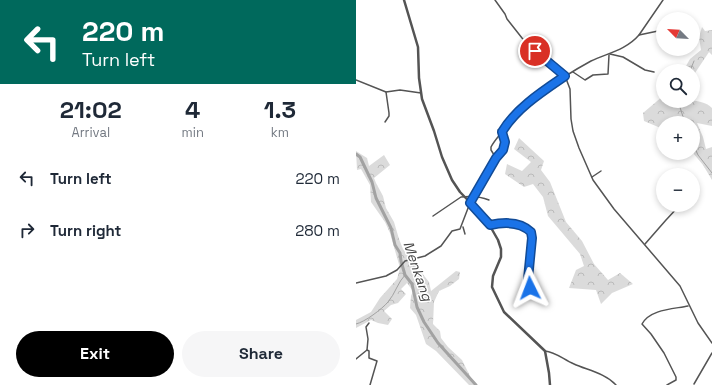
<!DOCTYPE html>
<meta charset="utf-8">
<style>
:root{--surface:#fff;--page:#f6f6f7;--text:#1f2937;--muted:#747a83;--accent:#000}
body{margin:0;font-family:"Space Grotesk",sans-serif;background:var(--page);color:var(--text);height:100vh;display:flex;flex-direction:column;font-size:15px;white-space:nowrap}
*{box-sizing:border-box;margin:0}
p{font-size:13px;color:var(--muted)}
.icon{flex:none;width:22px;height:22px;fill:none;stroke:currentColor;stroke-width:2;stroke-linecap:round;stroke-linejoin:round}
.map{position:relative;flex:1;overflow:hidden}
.side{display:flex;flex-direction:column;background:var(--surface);width:356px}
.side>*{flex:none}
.guide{background:#00695c;color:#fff;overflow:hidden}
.needle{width:26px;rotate:294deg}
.fabs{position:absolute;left:300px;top:12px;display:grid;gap:8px}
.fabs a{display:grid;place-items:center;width:44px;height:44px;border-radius:50%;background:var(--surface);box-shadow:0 2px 6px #0003;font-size:20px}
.pin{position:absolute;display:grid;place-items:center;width:34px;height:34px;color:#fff;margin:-17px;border:2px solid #fff;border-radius:50%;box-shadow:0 1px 4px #0007}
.me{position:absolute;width:44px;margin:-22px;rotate:357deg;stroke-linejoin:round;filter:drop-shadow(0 0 3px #0008)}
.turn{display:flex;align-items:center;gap:14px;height:84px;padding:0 16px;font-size:18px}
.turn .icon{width:52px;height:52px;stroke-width:2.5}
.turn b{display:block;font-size:28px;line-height:34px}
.eta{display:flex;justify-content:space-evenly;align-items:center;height:68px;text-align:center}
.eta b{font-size:24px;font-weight:700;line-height:28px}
.button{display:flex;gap:8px;margin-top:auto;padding:8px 16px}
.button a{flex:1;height:46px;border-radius:24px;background:var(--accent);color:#fff;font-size:16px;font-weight:700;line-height:46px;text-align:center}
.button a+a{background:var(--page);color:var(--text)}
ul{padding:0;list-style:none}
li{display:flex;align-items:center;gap:12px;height:52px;padding:0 16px}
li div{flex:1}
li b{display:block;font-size:15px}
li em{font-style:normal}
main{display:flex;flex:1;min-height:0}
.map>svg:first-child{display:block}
.forest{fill:url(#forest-crowns)}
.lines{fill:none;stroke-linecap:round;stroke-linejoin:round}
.stream{stroke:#a2a2a2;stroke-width:1}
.river{stroke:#a2a2a2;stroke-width:3}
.minor{stroke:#545454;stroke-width:1.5}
.tertiary{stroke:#545454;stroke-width:2.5}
.route-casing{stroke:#114b97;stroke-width:10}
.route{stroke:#1a73e8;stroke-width:7}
.labels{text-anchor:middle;stroke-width:3;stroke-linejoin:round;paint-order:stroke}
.water-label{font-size:14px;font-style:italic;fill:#434343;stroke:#fff}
</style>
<main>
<section class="side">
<div class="guide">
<div class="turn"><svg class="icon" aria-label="left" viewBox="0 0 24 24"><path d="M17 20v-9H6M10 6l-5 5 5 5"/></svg><div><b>220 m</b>Turn left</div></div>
</div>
<div class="eta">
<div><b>21:02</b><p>Arrival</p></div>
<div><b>4</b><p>min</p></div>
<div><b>1.3</b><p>km</p></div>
</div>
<ul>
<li><svg class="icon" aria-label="left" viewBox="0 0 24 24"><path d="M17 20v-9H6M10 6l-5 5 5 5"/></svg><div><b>Turn left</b></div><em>220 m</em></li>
<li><svg class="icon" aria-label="right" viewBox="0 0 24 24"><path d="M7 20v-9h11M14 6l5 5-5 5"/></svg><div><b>Turn right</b></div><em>280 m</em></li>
</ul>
<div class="button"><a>Exit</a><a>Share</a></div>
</section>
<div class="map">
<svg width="356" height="385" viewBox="0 0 356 385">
<defs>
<pattern id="forest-crowns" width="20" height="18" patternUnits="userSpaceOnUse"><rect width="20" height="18" fill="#dbdbdb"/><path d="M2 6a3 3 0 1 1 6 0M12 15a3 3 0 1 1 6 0" fill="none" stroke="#bababa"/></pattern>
</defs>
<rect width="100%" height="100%" fill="#fff"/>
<g class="forest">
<polygon points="346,27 349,31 356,30 356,55 353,52 337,76 337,71 327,71 334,59 345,50 343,37"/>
<path d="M307 96V101C322 101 345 97 356 108V126L341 123 347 137 350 149 356 147V180L347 165 337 153V123H307V129L288 121 287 113Z"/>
<polygon points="163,138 188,161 185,170 194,182 210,222 226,241 238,264 252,280 264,273 277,284 256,293 245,304 240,290 213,288 220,270 228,266 224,254 192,216 187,197 177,184 168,187 149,174 151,164 166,171 175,162 158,149"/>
<polygon points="0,151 11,158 13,166 28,155 34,165 18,178 20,183 27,196 30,208 38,222 43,239 47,249 73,282 75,291 100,271 104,272 103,279 94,286 83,291 78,302 77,324 84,331 85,338 92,347 106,360 117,382 120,385 113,385 80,351 70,344 60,315 54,308 55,296 57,291 51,283 45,289 50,294 42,303 35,305 28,311 36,319 32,325 22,323 15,320 0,328 0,320 15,312 24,298 41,279 44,268 34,233 29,222 15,202 14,185 5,169 1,170"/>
</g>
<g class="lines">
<g class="stream">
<polyline points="334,71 338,61"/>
<polyline points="322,101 329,123"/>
<polyline points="337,144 342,155 356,173"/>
<path d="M0 324C9 322 26 309 32 302 39 294 42 282 49 275"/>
</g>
<polyline class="river" points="0,154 4,157 16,182 20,198 35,228 39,245 44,253 45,261 49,275 56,284 61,307 68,322 82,343 120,385"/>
<g class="minor">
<polyline points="139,0 149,14 151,19 166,38 179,51 209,76 214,89 215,119 217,131 223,148 237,180 258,209 324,286 342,323 356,343"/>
<polyline points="283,35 302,31 304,32 307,37"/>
<polyline points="254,54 267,57 289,70 298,72"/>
<polyline points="217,72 229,80 237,75 252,74 253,55"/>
<polyline points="0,80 30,92 44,90 65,93"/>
<polyline points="29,122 33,116 33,113 30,92"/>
<path d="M140 158C148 149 150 144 146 132L142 130"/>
<polyline points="236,177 245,171"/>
<path d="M77 216 105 197C114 196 123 196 133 200"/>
<path d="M134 225C148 222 164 221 175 232L177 238 172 279 175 291"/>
<polyline points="107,227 109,234"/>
<polyline points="289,244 310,220 324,205"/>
<path d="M0 283 30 276 41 270 49 261 69 256 85 246 96 231 104 229 114 203 140 158 135 150V147C138 141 142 137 146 132 168 102 202 79 235 61 252 53 270 50 283 35L307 0"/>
<polyline points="11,350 13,351 13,358 21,361 14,385"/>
<path d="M189 351C200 352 208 360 218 364 231 370 249 373 260 385"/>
<polyline points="0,359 11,350 12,339 10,327 13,323"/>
<polyline points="338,384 356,353"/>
<path d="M311 385 320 380V377L308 353 295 334 286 324C294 309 318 309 332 306"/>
</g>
<polyline class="tertiary" points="48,0 62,47 63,78 66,99 78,131 86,157 96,180 104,192 130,219 142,240 145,249 145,257 137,276 136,287 148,312 189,351 193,373 194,385"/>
</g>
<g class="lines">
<defs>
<path id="route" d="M174 288 172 279 176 238 175 232C164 221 148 222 134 225L114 203 140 158 147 150 149 142 146 132C159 109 187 91 209 76L179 51"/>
</defs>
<use href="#route" class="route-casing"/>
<use href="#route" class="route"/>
</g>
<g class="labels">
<g class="water-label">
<text transform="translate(62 271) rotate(71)" y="5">Menkang</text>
</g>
</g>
</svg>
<div class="fabs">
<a><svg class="needle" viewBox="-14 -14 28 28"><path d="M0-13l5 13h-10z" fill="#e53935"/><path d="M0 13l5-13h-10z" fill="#747a83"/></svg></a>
<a><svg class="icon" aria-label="search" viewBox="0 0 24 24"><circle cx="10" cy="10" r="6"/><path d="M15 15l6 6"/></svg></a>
<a>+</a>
<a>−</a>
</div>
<div class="pin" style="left:179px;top:51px;background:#d93025"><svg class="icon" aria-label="arrive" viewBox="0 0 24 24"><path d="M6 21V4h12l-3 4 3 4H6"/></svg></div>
<svg class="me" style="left:174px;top:288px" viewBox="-20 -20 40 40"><path d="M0-17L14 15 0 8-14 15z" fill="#1a73e8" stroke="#fff" stroke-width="4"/></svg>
</div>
</main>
